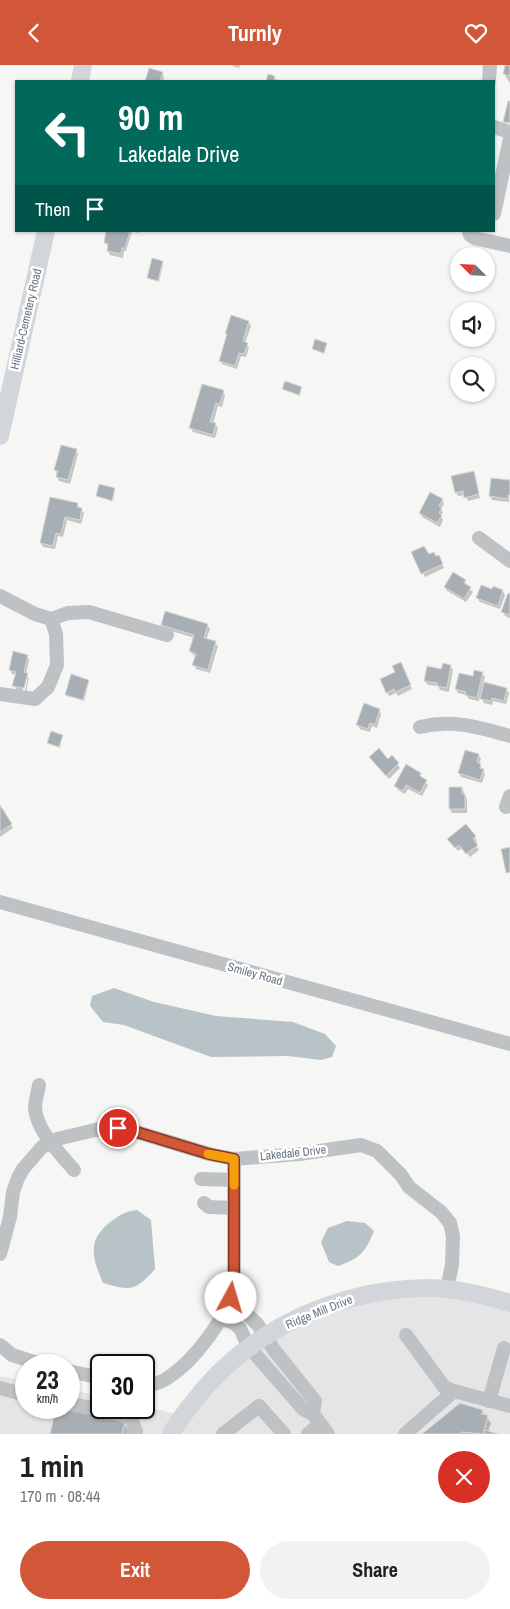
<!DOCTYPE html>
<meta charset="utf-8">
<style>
:root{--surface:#fff;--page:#f2f2f2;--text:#202124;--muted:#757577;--accent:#d25638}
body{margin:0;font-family:"Archivo Narrow",sans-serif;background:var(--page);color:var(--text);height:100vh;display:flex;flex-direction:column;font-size:19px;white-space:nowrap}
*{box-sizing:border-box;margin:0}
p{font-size:16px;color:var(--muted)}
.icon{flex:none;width:28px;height:28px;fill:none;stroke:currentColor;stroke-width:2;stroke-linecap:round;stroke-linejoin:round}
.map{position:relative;height:1369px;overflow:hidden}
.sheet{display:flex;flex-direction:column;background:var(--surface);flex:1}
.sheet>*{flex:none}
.hud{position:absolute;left:15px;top:15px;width:480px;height:152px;border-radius:0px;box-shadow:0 1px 4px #0004;background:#00695c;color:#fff;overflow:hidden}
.needle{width:32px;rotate:294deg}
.controls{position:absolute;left:450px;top:182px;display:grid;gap:10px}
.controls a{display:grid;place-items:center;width:45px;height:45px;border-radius:50%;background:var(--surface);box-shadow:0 1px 4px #0004;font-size:25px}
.speed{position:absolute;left:15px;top:1289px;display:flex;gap:10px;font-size:25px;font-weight:700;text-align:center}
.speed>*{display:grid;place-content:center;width:65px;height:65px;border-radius:50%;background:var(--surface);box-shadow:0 1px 4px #0004;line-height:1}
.speed small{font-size:12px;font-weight:400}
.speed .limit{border:2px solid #111;border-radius:8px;background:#fff;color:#111}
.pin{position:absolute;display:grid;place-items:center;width:42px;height:42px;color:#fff;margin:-21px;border:2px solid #fff;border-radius:50%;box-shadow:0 1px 5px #0007}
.me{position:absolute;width:55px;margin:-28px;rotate:6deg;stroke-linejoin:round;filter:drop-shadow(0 0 4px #0008)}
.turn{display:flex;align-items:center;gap:18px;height:105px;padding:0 20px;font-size:22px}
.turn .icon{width:65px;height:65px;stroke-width:2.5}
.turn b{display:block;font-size:35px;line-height:42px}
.then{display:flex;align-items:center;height:48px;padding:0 20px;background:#0003;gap:10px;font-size:19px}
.round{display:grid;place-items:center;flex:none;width:52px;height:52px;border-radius:26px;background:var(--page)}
.headline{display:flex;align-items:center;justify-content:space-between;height:85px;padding:0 20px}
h1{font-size:30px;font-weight:700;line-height:38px}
.action{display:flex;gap:10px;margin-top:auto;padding:10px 20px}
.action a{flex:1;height:58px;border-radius:30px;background:var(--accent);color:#fff;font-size:20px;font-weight:700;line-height:58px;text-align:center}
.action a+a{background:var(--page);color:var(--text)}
header{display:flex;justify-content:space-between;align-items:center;height:65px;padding:0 20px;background:var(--accent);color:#fff;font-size:22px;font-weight:700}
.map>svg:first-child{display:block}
.built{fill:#e4e5e4}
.water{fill:#b7c3c7}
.shadow{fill:#0003}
.building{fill:#a8afb4;stroke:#d8d8d6}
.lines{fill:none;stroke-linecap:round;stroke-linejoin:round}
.minor{stroke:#bec2c5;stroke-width:14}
.major{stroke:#d2d6da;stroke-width:18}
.route-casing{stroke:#883824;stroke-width:12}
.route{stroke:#d25638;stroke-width:9}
.slow{stroke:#f59e0b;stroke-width:9}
.labels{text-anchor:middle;stroke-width:5;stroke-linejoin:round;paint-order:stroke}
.street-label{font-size:12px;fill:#687782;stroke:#fff}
</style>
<header><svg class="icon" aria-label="back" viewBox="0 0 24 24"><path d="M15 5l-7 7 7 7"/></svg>Turnly<svg class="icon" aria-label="heart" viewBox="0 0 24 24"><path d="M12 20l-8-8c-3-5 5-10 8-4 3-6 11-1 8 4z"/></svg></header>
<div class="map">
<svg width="510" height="1369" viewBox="0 0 510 1369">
<rect width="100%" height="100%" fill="#f6f6f4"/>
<polygon class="built" points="380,1227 510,1238 510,1369 0,1369 0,1311 26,1316 26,1342 69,1342 69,1325 101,1331 101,1342 144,1342 144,1341 180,1350 246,1284"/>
<g class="water">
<polygon points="114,923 154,937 216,951 293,957 325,969 336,981 332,992 321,995 288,991 211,992 124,960 103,957 90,941 92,931"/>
<path d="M137 1145 151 1155 155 1204C136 1226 130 1226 103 1218 93 1194 86 1177 109 1158 120 1150 123 1147 137 1145Z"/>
<path d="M347 1156 365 1158 374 1166C365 1187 361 1193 338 1201L329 1197 321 1177 328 1163Z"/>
</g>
<g class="shadow">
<polygon points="230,0 240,0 239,3"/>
<polygon points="506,0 510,0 510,18 504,9"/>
<polygon points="150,5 162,8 164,12 163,16 146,16"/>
<polygon points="111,166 139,166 138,168 132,166 126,186 124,186 123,193 110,190 108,186 109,182 105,178"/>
<polygon points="152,194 163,198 159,217 148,213"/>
<polygon points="249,257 251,261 245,278 249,283 246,292 241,291 237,304 222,299 220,295 228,271 226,269"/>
<polygon points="326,279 324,289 313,284"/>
<polygon points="301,323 300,331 283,324"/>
<polygon points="223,326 225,330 222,342 218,341 213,359 215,359 218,363 215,373 193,367 191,363"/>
<polygon points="76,385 78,389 70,419 59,416 55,404"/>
<polygon points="473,407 480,433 468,436 465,430 458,431 456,427"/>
<polygon points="510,417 509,437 492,435 490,431"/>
<polygon points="115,424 113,436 97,431"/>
<polygon points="51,433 77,439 84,448 81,459 67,455 63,472 58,471 55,484 43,482 41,478"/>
<polygon points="442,435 444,439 441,444 443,447 441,451 443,455 440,462 422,452 420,448"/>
<polygon points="413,488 436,493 438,492 444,503 425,512"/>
<polygon points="465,516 467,521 473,527 466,537 447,526 445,522"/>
<polygon points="503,526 505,530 500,544 480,537 477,533"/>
<polygon points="510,531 510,553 505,551 503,547"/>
<polygon points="162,560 207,560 210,564 206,575 215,578 218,581 210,608 196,604 194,600 196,591 193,590 191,586 195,573 164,564"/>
<polygon points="27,591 29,595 26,609 28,611 26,611 22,626 16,624 14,620 16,610 12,609 10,605"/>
<polygon points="450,601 453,605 449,627 440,625 438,621 428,620 425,616"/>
<polygon points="403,603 412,624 398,631 396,628 389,631 387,627 396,608"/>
<polygon points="482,608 485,612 483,618 506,624 509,628 506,639 493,636 492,640 484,638 480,631 479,636 469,634 466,630 458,628 456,624"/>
<polygon points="28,612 29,613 26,627 25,626"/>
<polygon points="89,616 84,636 67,631 66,629"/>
<polygon points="379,645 381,649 377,663 372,661 370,667 360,664 358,660"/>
<polygon points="62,671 60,683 49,679 48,678"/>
<polygon points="479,690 481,694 479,699 485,709 482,718 461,712 459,708"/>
<polygon points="370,692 388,695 392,692 400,703 389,714"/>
<polygon points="420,709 422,714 428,720 422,731 408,724 405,729 398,725 395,721"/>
<polygon points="462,723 467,734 467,748 452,748 450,744"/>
<polygon points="0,743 13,763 0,772"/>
<polygon points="475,772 477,776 474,778 479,785 470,792 462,783 458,786 451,778"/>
<polygon points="482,1346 491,1358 488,1367 494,1369 424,1369"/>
<polygon points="124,1358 129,1367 129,1369 51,1369"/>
</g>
<g class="building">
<polygon points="505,0 510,0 510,11 503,9"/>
<polygon points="149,3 163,7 160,16 145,16"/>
<polygon points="268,9 275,11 274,14 281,16 266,16"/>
<polygon points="508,36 510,36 510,58 503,57"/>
<polygon points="106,166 130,166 125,183 122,183 121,189 107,186 108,179 104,178"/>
<polygon points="152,193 163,196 158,216 147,213"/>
<polygon points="231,250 249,256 243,276 248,278 244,289 239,288 235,301 219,296 227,269 225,269"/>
<polygon points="315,274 327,278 324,288 312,284"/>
<polygon points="285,316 302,322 299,330 282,324"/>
<polygon points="202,319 224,325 220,339 216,338 210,357 216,358 213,370 189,363"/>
<polygon points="61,380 77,384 68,415 56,412 58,406 54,405"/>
<polygon points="474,406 479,429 464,433 463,426 455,428 451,411"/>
<polygon points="491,413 510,415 510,430 508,430 508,434 489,431"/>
<polygon points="99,419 115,423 112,436 96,431"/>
<polygon points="430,427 443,434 439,441 442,443 439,448 442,450 437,458 419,448"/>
<polygon points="50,432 78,438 77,442 82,443 80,455 65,452 61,469 56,468 53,481 40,478"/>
<polygon points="424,481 429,489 434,487 436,491 439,490 443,499 421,509 411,487"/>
<polygon points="453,507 466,515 464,518 471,522 464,534 444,522"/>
<polygon points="481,520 492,524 493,521 503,525 498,541 476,533"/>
<polygon points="508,528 510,529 510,550 501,547"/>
<polygon points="165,546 208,559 204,573 216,576 208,605 192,600 196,589 189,586 194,570 161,560"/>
<polygon points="13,586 28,590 24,607 28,608 24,623 12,621 16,607 9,605"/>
<polygon points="401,597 411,620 395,627 394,624 386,628 380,614 395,607 392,601"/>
<polygon points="443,598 451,600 447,623 437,621 437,618 424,616 427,601 441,604"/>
<polygon points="474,605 483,607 477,633 465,630 466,627 455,624 459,608 473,611"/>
<polygon points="71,609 89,615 83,635 65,630"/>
<polygon points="484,617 507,623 504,636 492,633 491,636 480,634"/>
<polygon points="364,638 380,644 375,660 370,658 368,664 356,660"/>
<polygon points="51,666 63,670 59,682 47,678"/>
<polygon points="379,683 388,694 392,690 399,698 386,711 369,692"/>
<polygon points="465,685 479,689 477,697 481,699 480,703 484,704 480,715 458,708"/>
<polygon points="406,699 421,708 420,711 427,715 420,728 406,720 403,726 394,721"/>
<polygon points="449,722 462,722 462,729 465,729 465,744 449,744"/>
<polygon points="0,740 12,759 0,767"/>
<polygon points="466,759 476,771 473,774 478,780 466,789 459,780 455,783 447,774"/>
<polygon points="510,782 510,807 506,808 501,784"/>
<polygon points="460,1338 483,1345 481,1349 488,1350 483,1369 461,1367 461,1369 422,1369"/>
<polygon points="56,1342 125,1357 122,1369 50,1369"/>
<polygon points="485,1365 499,1369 483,1369"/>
</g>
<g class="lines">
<g class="minor">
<polyline points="489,16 490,0"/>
<polyline points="494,62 510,67"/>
<polyline points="494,149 510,73"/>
<polyline points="469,166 470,170 474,173 510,181"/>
<polyline points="479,473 510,496"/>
<polyline points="0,531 35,549 51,554 68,548 89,547 167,570"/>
<polyline points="0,629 35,634 48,622 57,600 56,569 51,554"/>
<path d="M420 662C453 654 478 662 510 671"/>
<polyline points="506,742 510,731"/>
<polyline points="0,837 510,979"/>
<path d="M39 1020C38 1027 35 1036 35 1043 37 1067 60 1088 74 1105"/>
<polyline points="201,1114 234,1115"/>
<polyline points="204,1138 209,1142 234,1143"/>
<polyline points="0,1189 10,1152 13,1127 18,1113 23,1104 42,1082 57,1074 95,1065 117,1063 130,1065 209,1089 234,1094 299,1089 361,1080 377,1086 401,1110 409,1122 441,1147 450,1158 453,1171 452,1200 447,1224"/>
<polyline points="231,1233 258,1260 274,1285 315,1336 313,1349"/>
<polyline points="221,1254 232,1257 240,1263 248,1281 303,1344 313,1349 328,1369"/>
<polyline points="406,1270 445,1323 454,1326"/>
<polyline points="0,1280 12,1290 44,1300"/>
<polyline points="69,1306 101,1313"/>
<path d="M144 1321C153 1320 161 1318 169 1312 195 1295 226 1253 234 1223V1094"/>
<polyline points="0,1323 26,1330"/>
<polyline points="489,1336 504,1283"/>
<polyline points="69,1339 109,1346 131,1353 136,1366 134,1369"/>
<polyline points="223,1369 259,1341 284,1369"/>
<polyline points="308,1369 320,1359"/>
<polyline points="405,1369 454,1326 510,1341"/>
</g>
<g class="major">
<polyline points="80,16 83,0"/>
<polyline points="0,371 46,166"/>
<path d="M171 1369C178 1356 186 1346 195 1335 250 1264 338 1224 428 1223 455 1223 484 1230 510 1238"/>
</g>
</g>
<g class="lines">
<defs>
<polyline id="route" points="118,1063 130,1065 209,1089 234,1094 234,1223 231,1233"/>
</defs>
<use href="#route" class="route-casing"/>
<use href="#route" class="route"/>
<polyline class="slow" points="208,1089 234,1094 234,1120"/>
</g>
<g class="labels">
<g class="street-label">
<text transform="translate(26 254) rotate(-77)" y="4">Hilliard-Cemetery Road</text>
<text transform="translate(255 909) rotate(16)" y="4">Smiley Road</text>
<text transform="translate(293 1088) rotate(-6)" y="4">Lakedale Drive</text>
<text transform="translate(319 1247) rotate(-22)" y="4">Ridge Mill Drive</text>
</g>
</g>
</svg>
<div class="controls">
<a><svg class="needle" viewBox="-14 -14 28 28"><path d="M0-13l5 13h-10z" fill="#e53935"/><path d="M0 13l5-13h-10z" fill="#757577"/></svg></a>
<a><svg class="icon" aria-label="sound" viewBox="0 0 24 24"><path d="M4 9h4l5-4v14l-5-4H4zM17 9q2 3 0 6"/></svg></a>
<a><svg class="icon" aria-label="search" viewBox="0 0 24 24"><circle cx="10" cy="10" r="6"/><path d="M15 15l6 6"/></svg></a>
</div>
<div class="speed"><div>23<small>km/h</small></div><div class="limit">30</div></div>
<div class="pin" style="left:118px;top:1063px;background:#d93025"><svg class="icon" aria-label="arrive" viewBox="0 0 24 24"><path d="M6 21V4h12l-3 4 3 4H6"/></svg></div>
<svg class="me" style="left:231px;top:1233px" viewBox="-20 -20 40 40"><circle r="19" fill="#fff"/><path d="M0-13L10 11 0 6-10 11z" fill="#d25638"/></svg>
<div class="hud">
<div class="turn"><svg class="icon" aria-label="left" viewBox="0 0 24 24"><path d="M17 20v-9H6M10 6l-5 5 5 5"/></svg><div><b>90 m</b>Lakedale Drive</div></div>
<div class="then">Then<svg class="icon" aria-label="arrive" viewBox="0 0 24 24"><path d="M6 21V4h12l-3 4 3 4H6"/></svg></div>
</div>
</div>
<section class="sheet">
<div class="headline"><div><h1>1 min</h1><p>170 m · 08:44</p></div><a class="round" style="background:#d93025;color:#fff"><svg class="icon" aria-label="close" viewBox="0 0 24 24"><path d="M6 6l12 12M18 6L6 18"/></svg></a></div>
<div class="action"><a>Exit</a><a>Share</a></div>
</section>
